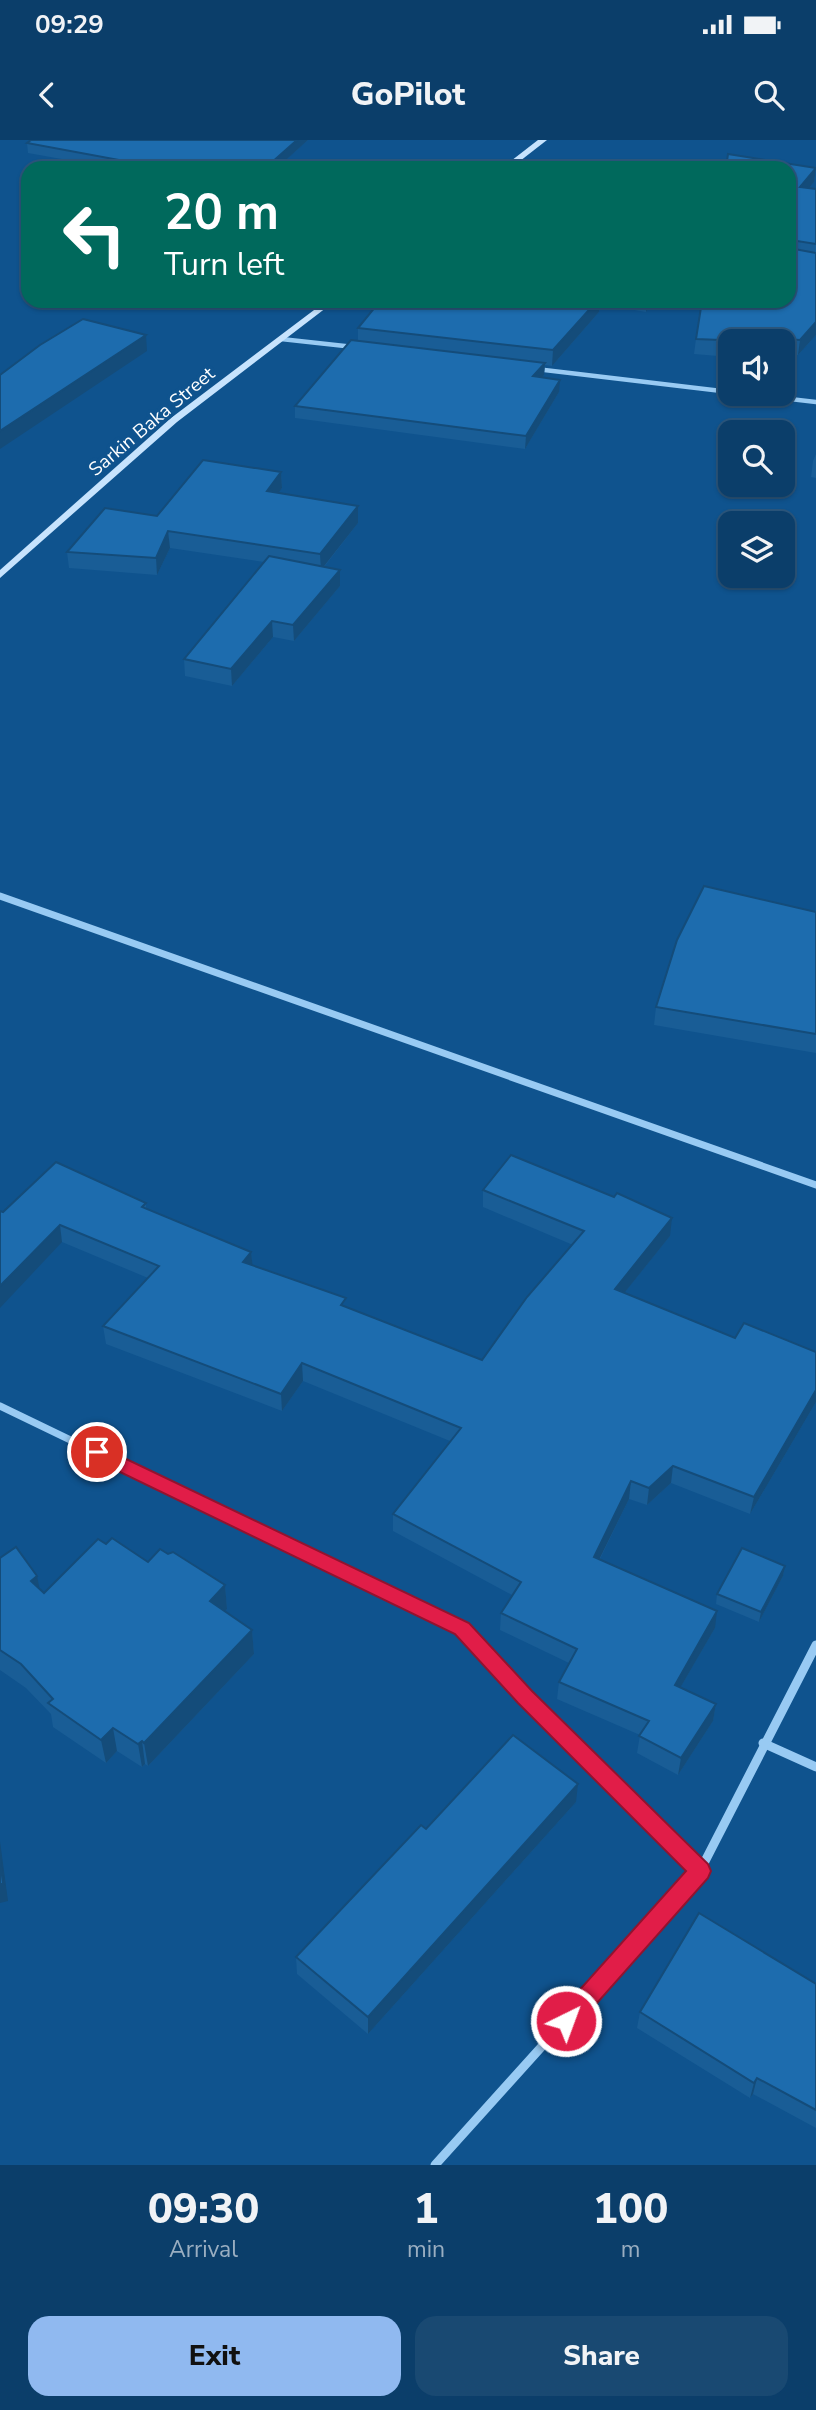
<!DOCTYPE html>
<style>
:root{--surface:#0b3e6a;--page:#194972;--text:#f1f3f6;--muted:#9aaec1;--line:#2b577e;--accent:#90b9f0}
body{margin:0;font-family:"Nunito Sans",sans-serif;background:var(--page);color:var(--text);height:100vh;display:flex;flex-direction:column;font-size:26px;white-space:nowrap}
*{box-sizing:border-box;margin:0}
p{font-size:23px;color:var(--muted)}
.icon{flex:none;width:38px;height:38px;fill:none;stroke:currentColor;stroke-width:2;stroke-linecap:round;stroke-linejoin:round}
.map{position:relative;height:2025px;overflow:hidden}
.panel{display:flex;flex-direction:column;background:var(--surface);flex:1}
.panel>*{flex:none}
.guide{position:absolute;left:21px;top:21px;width:775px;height:147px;border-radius:21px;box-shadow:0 2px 5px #0004,0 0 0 2px var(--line);background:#00695c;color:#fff;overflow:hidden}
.tools{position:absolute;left:718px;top:189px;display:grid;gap:14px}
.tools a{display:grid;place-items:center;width:77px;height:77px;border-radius:14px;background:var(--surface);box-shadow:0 2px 5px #0004,0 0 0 2px var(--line);font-size:35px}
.pin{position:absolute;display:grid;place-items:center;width:60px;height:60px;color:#fff;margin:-30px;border:4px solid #fff;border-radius:50%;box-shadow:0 2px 7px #0007}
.me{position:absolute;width:77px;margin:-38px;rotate:42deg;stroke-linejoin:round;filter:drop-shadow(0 0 5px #0008)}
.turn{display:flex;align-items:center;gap:24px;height:147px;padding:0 28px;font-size:32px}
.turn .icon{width:91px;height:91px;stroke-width:2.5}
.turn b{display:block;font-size:49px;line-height:60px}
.eta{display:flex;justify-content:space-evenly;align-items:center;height:119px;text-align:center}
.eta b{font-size:42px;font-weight:800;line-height:49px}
.primary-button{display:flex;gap:14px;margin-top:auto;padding:14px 28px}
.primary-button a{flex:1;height:80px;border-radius:21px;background:var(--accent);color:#111;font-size:28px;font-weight:800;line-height:80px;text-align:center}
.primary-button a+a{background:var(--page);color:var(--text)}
.status{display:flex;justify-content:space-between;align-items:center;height:49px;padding:0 35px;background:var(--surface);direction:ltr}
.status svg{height:19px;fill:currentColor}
header{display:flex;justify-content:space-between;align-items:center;height:91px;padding:0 28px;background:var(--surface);font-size:32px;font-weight:800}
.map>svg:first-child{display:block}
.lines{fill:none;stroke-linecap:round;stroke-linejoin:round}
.street-far2{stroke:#98caf3;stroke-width:4.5}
.street-far1{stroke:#98caf3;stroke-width:7}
.street{stroke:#98caf3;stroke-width:9}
.secondary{fill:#c7e3fd;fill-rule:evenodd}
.wall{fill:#195d96}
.shaded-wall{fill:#144c7a}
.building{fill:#1d6cae;stroke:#144c7a;stroke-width:2}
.route{fill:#e11d48;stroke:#92132f;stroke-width:2}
.labels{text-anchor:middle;stroke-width:7;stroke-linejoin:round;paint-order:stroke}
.far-street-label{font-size:19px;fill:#fff;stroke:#0f538e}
</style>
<div class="status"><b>09:29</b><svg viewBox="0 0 49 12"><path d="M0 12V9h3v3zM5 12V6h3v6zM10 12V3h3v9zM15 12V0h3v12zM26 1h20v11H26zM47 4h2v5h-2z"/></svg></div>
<header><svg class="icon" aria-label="back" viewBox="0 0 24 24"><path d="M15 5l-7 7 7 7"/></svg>GoPilot<svg class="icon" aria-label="search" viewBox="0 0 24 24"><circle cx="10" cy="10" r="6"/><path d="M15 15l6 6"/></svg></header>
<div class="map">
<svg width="816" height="2025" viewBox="0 0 816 2025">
<rect width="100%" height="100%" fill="#0f538e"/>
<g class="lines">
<g class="street-far2">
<polyline points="281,199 354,207"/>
<polyline points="536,229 730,252"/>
<polyline points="748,254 816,262"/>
</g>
<g class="street-far1">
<polyline points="0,756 816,1045"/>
<polyline points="0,1266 87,1308"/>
</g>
<g class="street">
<polyline points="83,1306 462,1488 525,1557 700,1731"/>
<polyline points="763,1603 816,1627"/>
<polyline points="435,2025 700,1731 816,1505"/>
</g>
<g class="secondary">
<polygon points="538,0 547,0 511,28 502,28"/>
<polygon points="326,161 335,161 177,282 0,438 0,430 171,278"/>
</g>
</g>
<g class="wall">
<polygon points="308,0 281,24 294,28 112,28 28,13 27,3"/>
<polygon points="789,28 816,28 814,42 809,48 816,49 816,195 798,215 782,214 782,201 730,201 730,217 694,214 696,199"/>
<polygon points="439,161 653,161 646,172 600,164 599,172 552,226 545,225 544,235 542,237 559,252 525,309 295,278 295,266 358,201 358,188 431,168"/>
<polygon points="816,314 816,338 811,337 813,321"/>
<polygon points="281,332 282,348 278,353 358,366 358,383 324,427 340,430 340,446 294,501 273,497 232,546 185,536 184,519 264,422 170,408 157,435 69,428 67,412 157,376"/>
<polygon points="816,772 816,913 654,885 656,867"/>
<polygon points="483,1050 670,1096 624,1153 735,1198 816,1212 816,1262 750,1374 671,1343 647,1365 629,1359 600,1419 715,1488 680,1548 716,1564 713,1581 678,1635 637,1613 640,1595 557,1559 559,1542 569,1523 500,1490 501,1473 512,1455 393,1391 393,1374 450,1301 303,1241 282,1271 106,1204 103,1186 148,1138 62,1102 3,1072 146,1063 146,1069 251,1112 252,1125 346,1167 482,1220 573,1105 483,1067"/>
<polygon points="106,1404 148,1422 225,1445 227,1469 225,1471 252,1490 254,1514 148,1626 145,1624 142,1627 117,1611 106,1623 53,1587 51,1574 26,1548 0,1530 0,1418 44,1453"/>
<polygon points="785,1426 783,1436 759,1482 716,1464 717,1454"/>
<polygon points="576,1662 368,1894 297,1834 296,1817 426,1689"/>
<polygon points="816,1844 816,1988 753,1954 750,1958 637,1888 640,1872"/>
</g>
<g class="shaded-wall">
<polygon points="297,0 308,0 277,28 271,23"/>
<polygon points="816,28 814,42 798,61 800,47"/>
<polygon points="597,161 600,161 599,172 552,226 553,210"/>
<polygon points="647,161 653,161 646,172"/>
<polygon points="816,182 816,195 798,215 800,200"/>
<polygon points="146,195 147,211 0,309 0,291"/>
<polygon points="545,223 544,235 532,248 533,236"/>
<polygon points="560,240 559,252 525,309 526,296"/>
<polygon points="281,332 282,348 268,368 267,351"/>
<polygon points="358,366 358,383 321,430 320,414"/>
<polygon points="168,391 170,408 157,435 156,418"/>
<polygon points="340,430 340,446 294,501 293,485"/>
<polygon points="272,481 273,497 232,546 231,529"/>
<polygon points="672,1078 670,1096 613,1167 615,1149"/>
<polygon points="60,1085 62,1102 0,1168 0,1146"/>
<polygon points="251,1112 253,1129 243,1122"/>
<polygon points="302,1223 303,1241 282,1271 281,1254"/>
<polygon points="816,1250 816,1262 750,1374 754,1357"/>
<polygon points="673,1326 671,1343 647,1365 649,1348"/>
<polygon points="631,1341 629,1359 592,1434 594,1417"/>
<polygon points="785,1426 783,1436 759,1482 761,1472"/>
<polygon points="37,1436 42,1460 31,1441"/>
<polygon points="225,1445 227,1469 212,1485 210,1461"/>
<polygon points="717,1471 715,1488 672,1562 675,1545"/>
<polygon points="252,1490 254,1514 148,1626 144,1603"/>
<polygon points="716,1564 713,1581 678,1635 681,1618"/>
<polygon points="113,1588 117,1611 106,1623 101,1600"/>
<polygon points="142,1601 145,1624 142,1627 138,1604"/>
<polygon points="578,1644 576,1662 368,1894 368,1877"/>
<polygon points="0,1701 8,1761 0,1763"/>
<polygon points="757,1938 753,1954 750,1958 754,1943"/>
</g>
<g class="building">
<polygon points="31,0 297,0 271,23 294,26 292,28 162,28 27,3"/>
<polygon points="728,14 816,28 800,47 816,49 816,104 791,100 789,101 789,28 726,28"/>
<polygon points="789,108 816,113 816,182 800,200 746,196 745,201 696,199 702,161 789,161"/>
<polygon points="380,161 389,161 431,168 439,161 597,161 553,210 358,188"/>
<polygon points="83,179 146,195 0,291 0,235 40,205"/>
<polygon points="351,200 545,223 533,236 560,240 526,296 295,266"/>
<polygon points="203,320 281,332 267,351 358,366 320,414 168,391 156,418 67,412 105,368 157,376"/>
<polygon points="269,416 340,430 293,485 272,481 231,529 184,519"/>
<polygon points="704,746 816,772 816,894 656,867 677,800"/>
<polygon points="511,1015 614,1057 617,1053 672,1078 615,1149 735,1198 744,1183 816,1212 816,1250 754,1357 673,1326 649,1348 631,1341 594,1417 717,1471 675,1545 716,1564 681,1618 639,1596 649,1581 559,1542 577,1509 501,1473 521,1442 393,1374 461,1288 302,1223 281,1254 103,1186 159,1126 60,1085 0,1146 0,1071 3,1072 56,1022 146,1063 142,1067 251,1112 243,1122 346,1158 341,1165 482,1220 527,1157 584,1091 483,1050"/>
<polygon points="112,1398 148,1422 160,1409 168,1414 173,1412 225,1445 210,1461 252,1490 144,1603 142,1601 138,1604 113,1588 101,1600 48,1563 53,1559 21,1524 0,1510 0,1418 16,1407 37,1436 31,1441 44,1453 98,1399 106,1404"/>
<polygon points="742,1408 785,1426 761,1472 717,1454"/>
<polygon points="513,1595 578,1644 368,1877 296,1817 421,1685 426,1689"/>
<polygon points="0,1719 3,1744 0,1744"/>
<polygon points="699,1773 816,1844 816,1970 757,1938 754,1943 640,1872"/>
</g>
<polygon class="route" points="97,1305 469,1483 532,1551 708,1724 711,1731 708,1738 574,1889 566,1892 558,1889 554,1881 558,1874 686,1731 518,1563 455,1494 91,1318 88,1312"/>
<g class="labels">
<g class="far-street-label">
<text transform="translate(151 281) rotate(-40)" y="7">Sarkin Baka Street</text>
</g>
</g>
</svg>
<div class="tools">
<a><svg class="icon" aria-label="sound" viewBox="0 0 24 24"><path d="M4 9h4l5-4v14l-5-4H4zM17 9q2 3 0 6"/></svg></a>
<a><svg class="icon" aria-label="search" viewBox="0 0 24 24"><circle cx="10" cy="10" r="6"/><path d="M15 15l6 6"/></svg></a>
<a><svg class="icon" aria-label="layers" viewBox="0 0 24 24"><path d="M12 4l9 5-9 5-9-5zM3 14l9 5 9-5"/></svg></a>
</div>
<div class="pin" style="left:97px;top:1312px;background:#d93025"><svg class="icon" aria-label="arrive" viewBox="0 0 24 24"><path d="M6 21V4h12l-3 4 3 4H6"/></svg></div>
<svg class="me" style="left:566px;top:1881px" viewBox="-20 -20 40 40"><circle r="17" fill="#e11d48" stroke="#fff" stroke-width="3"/><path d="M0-11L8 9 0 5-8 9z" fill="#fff"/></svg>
<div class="guide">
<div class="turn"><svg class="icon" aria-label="left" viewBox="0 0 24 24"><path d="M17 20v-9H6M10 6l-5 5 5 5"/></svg><div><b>20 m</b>Turn left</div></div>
</div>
</div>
<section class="panel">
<div class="eta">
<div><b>09:30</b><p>Arrival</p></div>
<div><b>1</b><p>min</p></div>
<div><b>100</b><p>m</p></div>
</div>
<div class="primary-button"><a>Exit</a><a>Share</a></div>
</section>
